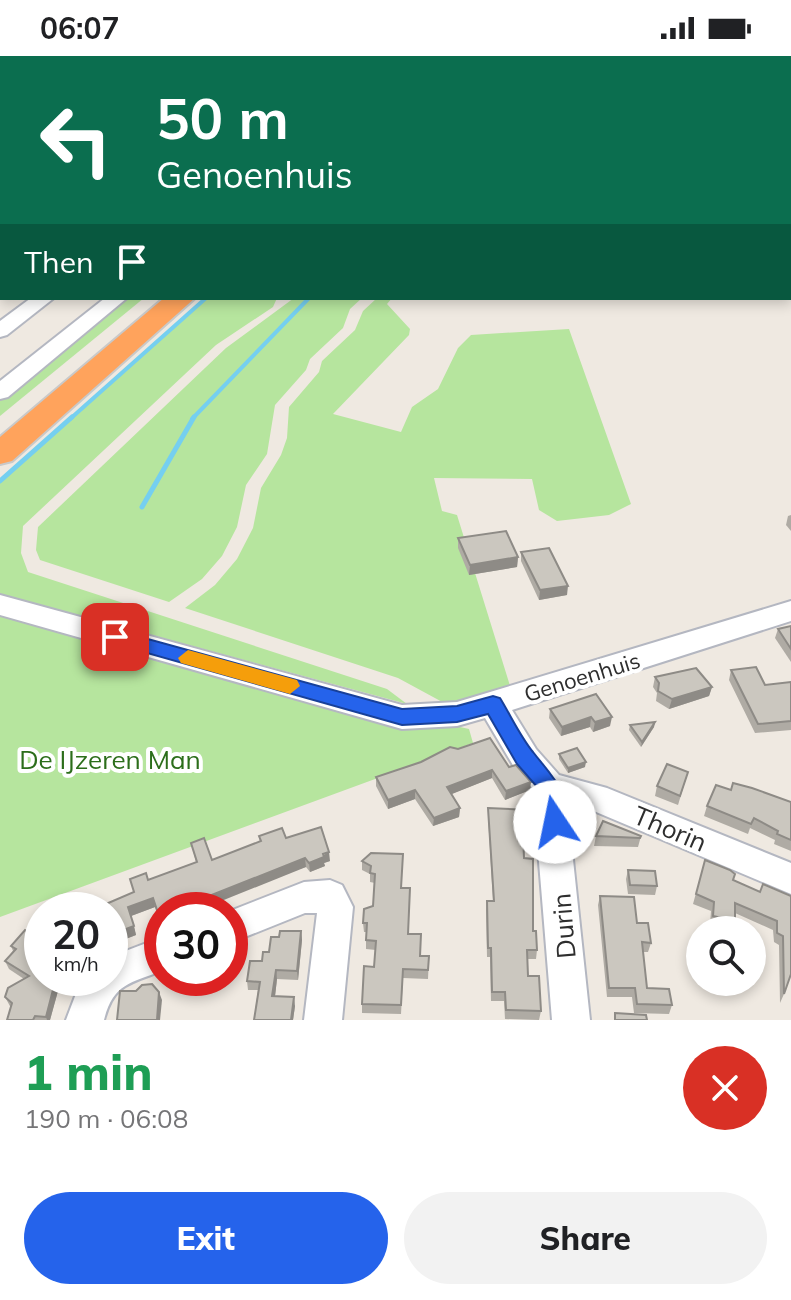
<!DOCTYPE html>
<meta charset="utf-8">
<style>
:root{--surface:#fff;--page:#f2f2f2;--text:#202124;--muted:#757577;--accent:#2563eb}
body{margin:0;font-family:Mulish,sans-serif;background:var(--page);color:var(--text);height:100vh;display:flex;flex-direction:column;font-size:30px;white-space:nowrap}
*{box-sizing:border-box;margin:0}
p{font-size:26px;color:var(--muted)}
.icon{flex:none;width:44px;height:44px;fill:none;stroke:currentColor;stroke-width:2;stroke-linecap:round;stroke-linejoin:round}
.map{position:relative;height:964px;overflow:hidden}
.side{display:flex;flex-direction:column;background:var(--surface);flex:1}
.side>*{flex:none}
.top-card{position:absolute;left:0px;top:0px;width:792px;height:244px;box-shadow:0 4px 12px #0003;background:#0b6e4f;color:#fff;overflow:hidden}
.fabs{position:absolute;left:686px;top:860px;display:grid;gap:16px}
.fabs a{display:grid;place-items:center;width:80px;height:80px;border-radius:50%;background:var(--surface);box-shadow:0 4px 12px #0003;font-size:40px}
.speed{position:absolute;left:24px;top:836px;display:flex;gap:16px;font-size:40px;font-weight:700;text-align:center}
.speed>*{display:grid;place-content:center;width:104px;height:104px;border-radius:50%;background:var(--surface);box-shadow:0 4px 12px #0003;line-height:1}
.speed small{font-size:20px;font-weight:400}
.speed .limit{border:12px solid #d22;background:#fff;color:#111}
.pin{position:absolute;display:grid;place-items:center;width:68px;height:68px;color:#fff;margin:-34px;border-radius:16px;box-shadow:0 4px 12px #0006}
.me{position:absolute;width:88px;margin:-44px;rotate:349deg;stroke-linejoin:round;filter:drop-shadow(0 0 6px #0008)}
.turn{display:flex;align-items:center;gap:28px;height:168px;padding:0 24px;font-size:36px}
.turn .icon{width:104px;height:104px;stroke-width:2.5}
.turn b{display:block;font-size:56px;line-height:68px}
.then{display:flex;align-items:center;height:76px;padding:0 24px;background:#0003;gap:16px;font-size:30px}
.round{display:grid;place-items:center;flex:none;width:84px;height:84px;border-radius:42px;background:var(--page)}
.summary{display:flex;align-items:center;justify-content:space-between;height:136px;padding:0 24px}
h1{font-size:48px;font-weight:800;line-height:60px;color:#1e9e55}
.cta{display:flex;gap:16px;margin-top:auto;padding:16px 24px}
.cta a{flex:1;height:92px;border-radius:48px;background:var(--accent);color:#fff;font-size:32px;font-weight:800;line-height:92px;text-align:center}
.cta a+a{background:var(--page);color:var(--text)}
.status{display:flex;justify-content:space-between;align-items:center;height:56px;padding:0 40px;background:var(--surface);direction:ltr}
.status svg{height:22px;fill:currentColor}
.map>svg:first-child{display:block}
.green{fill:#b6e59e}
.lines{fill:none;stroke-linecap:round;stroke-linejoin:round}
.stream-far1{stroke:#75cff0;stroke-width:4}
.stream{stroke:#75cff0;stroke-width:5}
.minor-casing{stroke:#b4b7c1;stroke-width:4}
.highway-casing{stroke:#c9c9c9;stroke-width:4}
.minor{fill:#fff;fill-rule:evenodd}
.highway{fill:#ffa35c;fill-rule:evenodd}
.wall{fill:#afaba4}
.shaded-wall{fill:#8e8b86}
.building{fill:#cbc7bf;stroke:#8e8b86;stroke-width:2}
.route{fill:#2563eb;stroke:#184099;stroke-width:2}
.slow{fill:#f59e0b}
.labels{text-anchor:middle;stroke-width:8;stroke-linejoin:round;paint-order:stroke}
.street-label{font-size:22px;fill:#2e2e2e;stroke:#fff}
.near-park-label{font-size:26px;fill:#2c6e1b;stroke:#fff}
.near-street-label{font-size:26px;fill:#2e2e2e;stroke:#fff}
</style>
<div class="status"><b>06:07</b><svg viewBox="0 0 49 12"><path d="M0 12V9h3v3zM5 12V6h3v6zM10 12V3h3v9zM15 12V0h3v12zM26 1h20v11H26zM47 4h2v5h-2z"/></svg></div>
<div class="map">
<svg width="791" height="964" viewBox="0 0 791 964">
<rect width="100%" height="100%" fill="#efe9e1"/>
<g class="green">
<polygon points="122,242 144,242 0,360 0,341"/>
<polygon points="206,242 277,242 273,251 216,289 23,470 21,497 28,516 387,633 407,648 0,538 0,426"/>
<polygon points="294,242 362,242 350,253 343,272 310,303 306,314 275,349 267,398 246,429 237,471 222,500 202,523 169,546 40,504 36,494 38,471 226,292"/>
<polygon points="392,242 387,248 410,273 409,279 333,358 401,376 412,351 438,333 458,292 471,279 569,273 631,448 609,459 557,465 539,454 532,423 434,422 442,455 457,459 511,633 446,648 398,622 185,552 215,529 237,503 253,472 261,432 281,399 287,382 289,351 319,316 322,305 355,274 363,255 377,242"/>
<polygon points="0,556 198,612 469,673 473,687 0,861"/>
</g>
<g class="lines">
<g class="stream-far1">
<polyline points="70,363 206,242"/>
<polyline points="192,363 309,242"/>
</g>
<g class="stream">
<polyline points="0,425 72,361"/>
<polyline points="142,451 194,361"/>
</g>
<defs>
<g id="minor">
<rect x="790" y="140" width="1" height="11"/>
<polygon points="2,221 2,234 0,235 0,222"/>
<polygon points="31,242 54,242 7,279 0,281 0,265"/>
<polygon points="105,242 127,242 8,341 0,343 0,325"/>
<polygon points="0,539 402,649 457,646 791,545 791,565 512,654 536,693 559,719 607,732 791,807 791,838 589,753 567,747 590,964 552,964 533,733 514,711 485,662 457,670 402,673 0,559"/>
<polygon points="330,824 342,829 353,851 342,964 304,964 317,857 305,857 230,887 230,855 304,826"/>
<path d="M162 881V915C130 927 113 928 104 964H66L82 922H110V901Z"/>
</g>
<g id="highway">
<polygon points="436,0 456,0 434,2"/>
<polygon points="164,242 195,242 12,405 0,408 0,381"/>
</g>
</defs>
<use href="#minor" class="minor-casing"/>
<use href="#highway" class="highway-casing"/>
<use href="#minor" class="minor"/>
<use href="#highway" class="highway"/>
</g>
<g class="wall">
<polygon points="791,459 791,475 786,469 788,460"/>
<polygon points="458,482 518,501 517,511 469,519 458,492"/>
<polygon points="521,496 567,539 539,544 521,505"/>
<polygon points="791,570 791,606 775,582 778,573"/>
<polygon points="731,614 765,629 791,626 791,674 755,677 729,624"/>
<polygon points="655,621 712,631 709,640 669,653 656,645 657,637 653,631"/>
<polygon points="596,638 610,670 593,676 590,671 561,680 549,662 550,653"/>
<polygon points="655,666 654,671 641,691 629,674 630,669"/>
<polygon points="559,698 585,711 568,717 559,703"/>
<polygon points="509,711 530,734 505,744 492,722 451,738 460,752 459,761 433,770 415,743 388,753 376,730 376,721"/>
<polygon points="688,716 678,749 655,740 657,730"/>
<polygon points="731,734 791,746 791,795 774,788 775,784 750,772 748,778 704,760 707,750"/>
<polygon points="488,752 531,777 530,787 523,787 524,802 533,875 537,894 536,903 527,903 528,920 541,955 539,964 505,963 504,945 491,945 490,901 487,901 486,854 487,845 493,845 488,761"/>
<polygon points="259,780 286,782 330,805 324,807 325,810 310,816 306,811 162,854 162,869 161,869 155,851 131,860 136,879 110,889 134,836 148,824 196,806 191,787 212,804 260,786"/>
<polygon points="596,780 641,780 638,791 594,790"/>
<polygon points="371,797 402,832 408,878 420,900 429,900 428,923 403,922 401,958 362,957 362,948 374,911 376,894 366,893 366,876 364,876 363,867 373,850 375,827 370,826 370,818 362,814 362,805"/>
<polygon points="705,804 733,824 760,836 791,840 784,938 780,947 779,889 774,886 773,874 735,857 735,865 732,874 710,869 711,855 693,848"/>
<polygon points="628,814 657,830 655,839 628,838 626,823"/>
<polygon points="600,840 637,867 651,887 648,896 643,896 647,932 672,949 669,958 634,957 632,941 607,941 598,849"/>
<polygon points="301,875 302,884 298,924 277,923 275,940 295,950 293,964 254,964 258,934 248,934 247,925 279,881"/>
<polygon points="29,877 42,922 60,922 61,924 50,964 7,964 11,952 5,941 24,923 9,913 5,905 13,895 11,890"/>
</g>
<g class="shaded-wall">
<polygon points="518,501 517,511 469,519 470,509"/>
<polygon points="568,530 567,539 539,544 540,534"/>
<polygon points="712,631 709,640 669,653 672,643"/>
<polygon points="591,661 590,671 561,680 562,671"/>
<polygon points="612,661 610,670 593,676 595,666"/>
<polygon points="655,666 654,671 641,691 642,686"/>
<polygon points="586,706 585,711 568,717 568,712"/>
<polygon points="492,714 492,722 447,740 447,731"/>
<polygon points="531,726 530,734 505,744 506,735"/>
<polygon points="415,734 415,743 388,753 388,744"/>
<polygon points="460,752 459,761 433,770 434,762"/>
<polygon points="329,796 330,805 324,807 325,810 310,816 309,807"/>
<polygon points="305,802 306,811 199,854 174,854"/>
<polygon points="153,842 155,851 131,860 128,851"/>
<polygon points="162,859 162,869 161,869 159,860"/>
<polygon points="134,870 136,879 110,889 110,879"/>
<polygon points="301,875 302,884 298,924 297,915"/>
<polygon points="42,905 42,918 34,914"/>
<polygon points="276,914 277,923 274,949 272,940"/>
<polygon points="56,922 60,922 61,924 50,964 47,964 46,961"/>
<polygon points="159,936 162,944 160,964 157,964"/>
<polygon points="294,941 295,950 293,964 291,964"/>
</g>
<g class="building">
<polygon points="506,475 518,501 470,509 458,482"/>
<polygon points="549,492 568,530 540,534 521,496"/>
<polygon points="791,570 791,593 778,573"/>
<polygon points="756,611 765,629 791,626 791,665 758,668 731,614"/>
<polygon points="696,612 712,631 672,643 658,635 659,627 655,621"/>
<polygon points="596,638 612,661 595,666 591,661 562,671 550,653"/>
<polygon points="655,666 642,686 630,669"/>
<polygon points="490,682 509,711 516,709 531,726 506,735 492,714 447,731 460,752 434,762 415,734 388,744 376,721 421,706 450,691 458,693"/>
<polygon points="577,692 586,706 568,712 559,698"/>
<polygon points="667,708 688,716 680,740 657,730"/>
<polygon points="733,727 752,732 791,746 791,784 777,778 778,775 754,762 751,768 707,750 716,729 731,734"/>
<polygon points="488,752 530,754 531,777 523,777 524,802 533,803 533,875 536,875 537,894 527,894 528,920 539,920 541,955 506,954 505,936 492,936 491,892 488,892 487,845 494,845"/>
<polygon points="603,765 641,780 640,782 596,780"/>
<polygon points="321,771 329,796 323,798 324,801 309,807 305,802 174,854 162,854 162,859 159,860 153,842 128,851 134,870 110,879 110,854 92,854 134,836 130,823 146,817 148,824 197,806 191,787 204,782 212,804 261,785 259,780 282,772 286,782"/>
<polygon points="371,797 403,798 401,832 410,832 408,878 421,878 420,900 429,900 428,914 403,913 401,949 362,948 364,910 374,911 376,885 366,884 367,867 363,867 364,853 373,850 375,818 370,817 371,810 362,805"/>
<polygon points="705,804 730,814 735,818 733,824 760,836 763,828 791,840 791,918 784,938 783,880 777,877 777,865 735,847 735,865 713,860 714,846 696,838"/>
<polygon points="628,814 655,815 657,830 630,829"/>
<polygon points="600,840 634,841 637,867 648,867 651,887 642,886 647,932 669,933 672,949 637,948 635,932 609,932"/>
<polygon points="42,863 42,905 34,914 42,915 42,922 56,922 46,961 35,960 33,964 7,964 12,947 5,941 8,932 29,920 5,905 16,893 11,890 25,874 29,877"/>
<polygon points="280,875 301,875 297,915 276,914 272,940 294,941 291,964 254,964 260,926 247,925 250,905 262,905 263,896 269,896 271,881 279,881"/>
<polygon points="152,928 159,936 157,964 117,964 120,935 136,935 142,929"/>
<polygon points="615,957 646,959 647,964 615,964"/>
</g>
<path class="route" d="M115 574 402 653 457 650 493 640 500 642C511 660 520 680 533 696 549 717 578 744 563 773L555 776 547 773 538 732 517 708 488 658 457 666 402 669 108 586 105 581Z"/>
<polygon class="slow" points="188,594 297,624 300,630 290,638 181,607 178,602"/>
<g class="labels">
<g class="street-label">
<text transform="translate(582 621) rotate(-17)" y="8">Genoenhuis</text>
</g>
<g class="near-park-label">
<text x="110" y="713">De IJzeren Man</text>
</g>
<g class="near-street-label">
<text transform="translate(670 773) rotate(23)" y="9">Thorin</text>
<text transform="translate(564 870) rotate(-95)" y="9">Durin</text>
</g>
</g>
</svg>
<div class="fabs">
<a><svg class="icon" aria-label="search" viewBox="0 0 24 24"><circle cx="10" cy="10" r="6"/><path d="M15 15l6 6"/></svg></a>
</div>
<div class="speed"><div>20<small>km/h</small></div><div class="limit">30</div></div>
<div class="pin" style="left:115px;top:581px;background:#d93025"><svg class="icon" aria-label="arrive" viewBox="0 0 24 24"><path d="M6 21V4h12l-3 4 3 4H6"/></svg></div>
<svg class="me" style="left:555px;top:766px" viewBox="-20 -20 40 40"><circle r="19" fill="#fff"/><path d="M0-13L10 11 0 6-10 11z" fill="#2563eb"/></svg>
<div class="top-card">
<div class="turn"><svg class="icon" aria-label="left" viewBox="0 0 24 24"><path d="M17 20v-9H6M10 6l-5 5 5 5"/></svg><div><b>50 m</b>Genoenhuis</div></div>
<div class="then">Then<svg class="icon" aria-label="arrive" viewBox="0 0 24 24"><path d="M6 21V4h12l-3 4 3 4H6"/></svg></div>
</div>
</div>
<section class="side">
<div class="summary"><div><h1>1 min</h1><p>190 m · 06:08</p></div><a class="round" style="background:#d93025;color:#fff"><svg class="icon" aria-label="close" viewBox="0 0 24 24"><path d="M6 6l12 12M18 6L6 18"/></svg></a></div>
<div class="cta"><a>Exit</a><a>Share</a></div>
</section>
